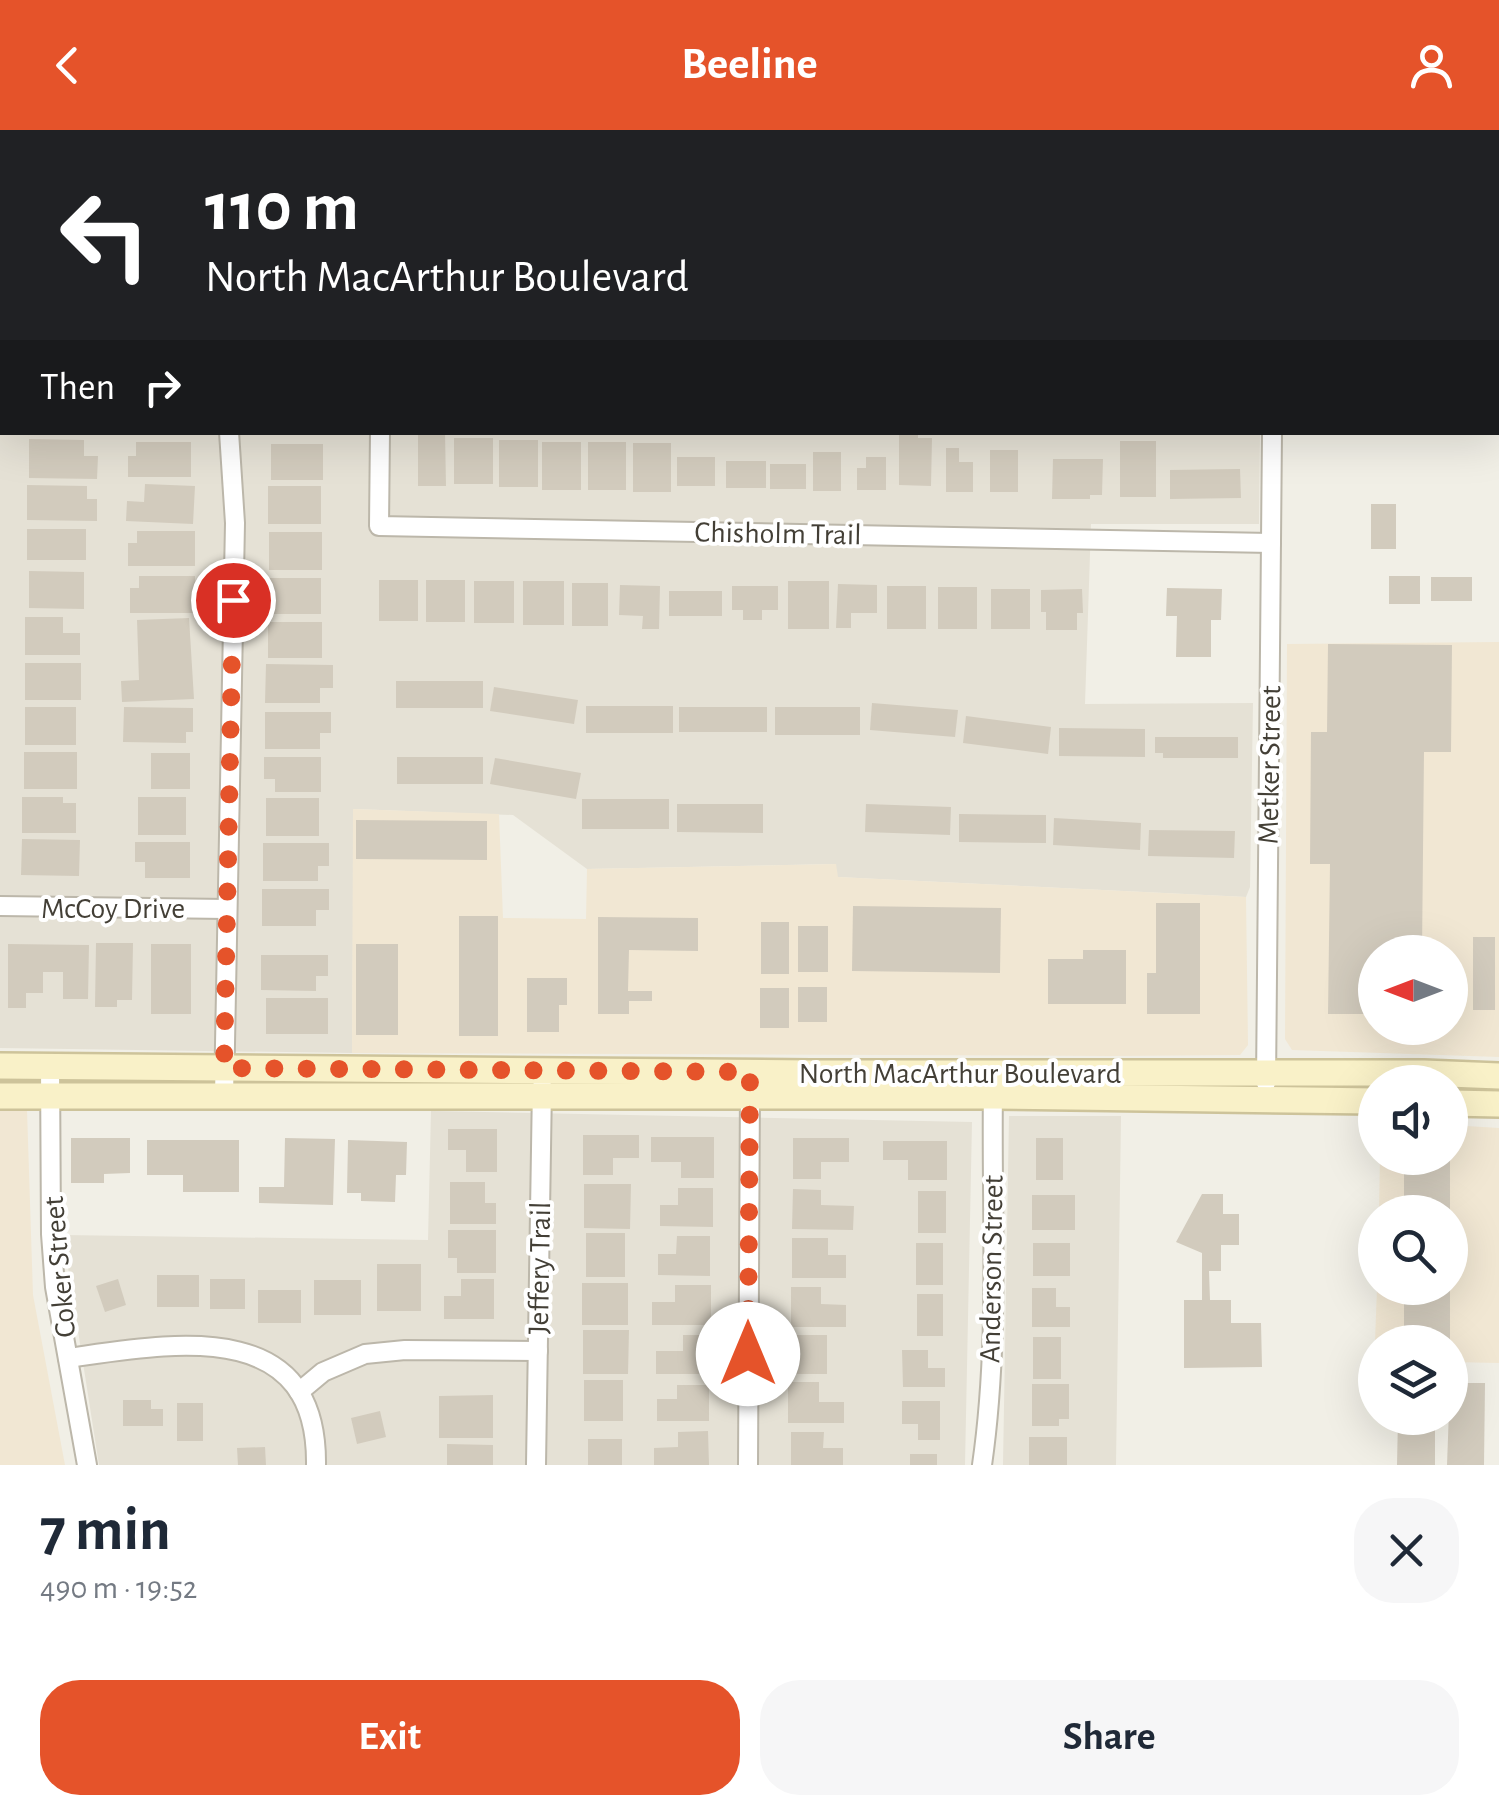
<!DOCTYPE html>
<meta charset="utf-8">
<style>
:root{--surface:#fff;--page:#f6f6f7;--text:#1f2937;--muted:#747a83;--accent:#e5532a}
body{margin:0;font-family:"Alegreya Sans",sans-serif;background:var(--page);color:var(--text);height:100vh;display:flex;flex-direction:column;font-size:38px;white-space:nowrap}
*{box-sizing:border-box;margin:0}
p{font-size:32px;color:var(--muted)}
.icon{flex:none;width:55px;height:55px;fill:none;stroke:currentColor;stroke-width:2;stroke-linecap:round;stroke-linejoin:round}
.map{position:relative;height:1335px;overflow:hidden}
.sheet{display:flex;flex-direction:column;background:var(--surface);flex:1}
.sheet>*{flex:none}
.hud{position:absolute;left:0px;top:0px;width:1500px;height:305px;box-shadow:0 10px 40px #0002;background:#202124;color:#fff;overflow:hidden}
.needle{width:65px;rotate:270deg}
.controls{position:absolute;left:1358px;top:805px;display:grid;gap:20px}
.controls a{display:grid;place-items:center;width:110px;height:110px;border-radius:50%;background:var(--surface);box-shadow:0 10px 40px #0002;font-size:50px}
.pin{position:absolute;display:grid;place-items:center;width:85px;height:85px;color:#fff;margin:-42px;border:5px solid #fff;border-radius:50%;box-shadow:0 2px 10px #0007}
.me{position:absolute;width:110px;margin:-55px;rotate:0deg;stroke-linejoin:round;filter:drop-shadow(0 0 8px #0008)}
.turn{display:flex;align-items:center;gap:35px;height:210px;padding:0 40px;font-size:45px}
.turn .icon{width:130px;height:130px;stroke-width:2.5}
.turn b{display:block;font-size:70px;line-height:85px}
.then{display:flex;align-items:center;height:95px;padding:0 40px;background:#0003;gap:20px;font-size:38px}
.round{display:grid;place-items:center;flex:none;width:105px;height:105px;border-radius:40px;background:var(--page)}
.summary{display:flex;align-items:center;justify-content:space-between;height:170px;padding:0 40px}
h1{font-size:60px;font-weight:700;line-height:75px}
.button{display:flex;gap:20px;margin-top:auto;padding:20px 40px}
.button a{flex:1;height:115px;border-radius:40px;background:var(--accent);color:#fff;font-size:40px;font-weight:700;line-height:115px;text-align:center}
.button a+a{background:var(--page);color:var(--text)}
header{display:flex;justify-content:space-between;align-items:center;height:130px;padding:0 40px;background:var(--accent);color:#fff;font-size:45px;font-weight:700}
.map>svg:first-child{display:block}
.residential{fill:#e5e1d5}
.commercial{fill:#f1e7d3;fill-rule:evenodd}
.building{fill:#d2cbbd}
.lines{fill:none;stroke-linecap:round;stroke-linejoin:round}
.street-casing{stroke:#bcb7aa;stroke-width:22}
.secondary-casing{stroke:#cdc39a;stroke-width:30}
.street{stroke:#fff;stroke-width:18}
.secondary{stroke:#f9f1c8;stroke-width:25}
.route{stroke:#e5532a;stroke-width:18;stroke-dasharray:0 32.4}
.labels{text-anchor:middle;stroke-width:8;stroke-linejoin:round;paint-order:stroke}
.street-label{font-size:30px;fill:#433f36;stroke:#fff}
</style>
<header><svg class="icon" aria-label="back" viewBox="0 0 24 24"><path d="M15 5l-7 7 7 7"/></svg>Beeline<svg class="icon" aria-label="person" viewBox="0 0 24 24"><circle cx="12" cy="8" r="4"/><path d="M4 21q1-7 8-7t8 7"/></svg></header>
<div class="map">
<svg width="1499" height="1335" viewBox="0 0 1499 1335">
<rect width="100%" height="100%" fill="#f1efe6"/>
<g class="residential">
<polygon points="0,0 1260,0 1260,2 2,2 2,302 1260,303 1259,394 1091,394 1085,574 1253,573 1250,757 1246,767 837,747 835,734 587,739 513,685 354,679 352,923 0,918"/>
<polygon points="431,981 972,992 965,1335 99,1335 63,1105 428,1110"/>
<polygon points="1009,986 1121,986 1116,1335 1003,1335"/>
</g>
<g class="commercial">
<path d="M1499 512V927L1292 920 1285 909 1287 514ZM1375 822H1450V898H1375Z"/>
<polygon points="353,679 499,684 503,788 586,789 587,739 836,734 838,747 1246,767 1248,915 1240,925 1114,926 352,923"/>
<polygon points="0,980 27,980 33,1165 65,1335 0,1335"/>
<polygon points="1450,995 1499,998 1499,1233 1450,1232 1450,1212 1375,1212 1377,1158 1450,1158 1450,1082 1379,1082 1380,1028 1450,1028"/>
</g>
<g class="building">
<polygon points="418,302 445,302 446,356 418,356"/>
<polygon points="899,302 918,302 918,308 932,308 931,356 899,355"/>
<rect x="454" y="308" width="39" height="46"/>
<polygon points="29,309 84,310 84,326 98,326 97,349 29,348"/>
<rect x="499" y="310" width="39" height="47"/>
<rect x="1120" y="311" width="36" height="56"/>
<polygon points="136,312 191,312 191,347 128,347 128,326 136,326"/>
<rect x="542" y="312" width="39" height="48"/>
<rect x="588" y="312" width="38" height="48"/>
<rect x="633" y="313" width="38" height="49"/>
<rect x="271" y="314" width="52" height="36"/>
<polygon points="946,318 959,318 959,332 973,332 973,362 946,362"/>
<rect x="990" y="320" width="28" height="42"/>
<rect x="813" y="322" width="28" height="39"/>
<rect x="677" y="327" width="38" height="29"/>
<polygon points="866,327 886,327 886,360 857,360 857,338 866,338"/>
<polygon points="1053,329 1103,329 1102,365 1090,365 1090,369 1052,369"/>
<rect x="726" y="331" width="40" height="27"/>
<rect x="770" y="334" width="36" height="25"/>
<polygon points="1240,339 1241,368 1170,369 1170,340"/>
<polygon points="145,354 195,356 193,394 126,391 127,371 144,372"/>
<polygon points="27,355 87,356 87,369 97,369 97,391 27,390"/>
<rect x="268" y="356" width="53" height="38"/>
<rect x="1371" y="374" width="25" height="45"/>
<rect x="27" y="399" width="59" height="31"/>
<polygon points="137,401 195,401 195,436 128,436 128,413 137,413"/>
<rect x="269" y="402" width="53" height="38"/>
<polygon points="29,441 84,442 84,479 29,478"/>
<polygon points="139,446 195,446 195,483 130,483 130,458 139,458"/>
<rect x="1389" y="446" width="31" height="28"/>
<rect x="1431" y="447" width="41" height="24"/>
<rect x="269" y="448" width="52" height="36"/>
<rect x="379" y="450" width="39" height="41"/>
<rect x="426" y="450" width="39" height="42"/>
<rect x="474" y="451" width="40" height="42"/>
<rect x="523" y="451" width="41" height="44"/>
<rect x="788" y="451" width="41" height="48"/>
<rect x="572" y="453" width="36" height="43"/>
<polygon points="838,454 877,455 877,483 851,483 851,498 836,498"/>
<polygon points="620,455 660,456 659,499 642,499 643,486 619,485"/>
<polygon points="732,456 778,456 778,480 762,480 762,490 743,490 743,480 732,480"/>
<rect x="887" y="456" width="39" height="43"/>
<rect x="938" y="457" width="39" height="42"/>
<polygon points="1167,458 1222,459 1221,490 1211,490 1211,527 1176,527 1177,486 1166,486"/>
<rect x="991" y="459" width="39" height="40"/>
<polygon points="1082,459 1083,483 1077,483 1077,500 1046,500 1046,482 1041,482 1041,460"/>
<rect x="669" y="461" width="53" height="25"/>
<polygon points="25,487 63,487 63,503 80,503 80,525 25,525"/>
<polygon points="189,488 194,569 122,572 121,551 139,550 137,490"/>
<rect x="268" y="492" width="54" height="36"/>
<polygon points="1328,514 1452,515 1451,622 1424,622 1422,822 1375,822 1375,884 1328,884 1330,734 1310,734 1311,602 1327,602"/>
<rect x="25" y="533" width="56" height="37"/>
<polygon points="266,534 333,535 333,558 320,558 320,573 265,573"/>
<rect x="396" y="551" width="87" height="27"/>
<polygon points="494,557 578,570 574,594 490,581"/>
<polygon points="872,573 958,580 955,607 870,600"/>
<rect x="586" y="576" width="87" height="27"/>
<rect x="25" y="577" width="51" height="38"/>
<polygon points="124,577 193,578 193,602 186,602 186,613 123,612"/>
<rect x="679" y="577" width="88" height="25"/>
<rect x="775" y="577" width="85" height="28"/>
<polygon points="265,582 331,582 331,603 320,603 320,619 265,619"/>
<polygon points="966,586 1051,597 1048,624 963,613"/>
<polygon points="1059,598 1145,599 1145,627 1059,626"/>
<polygon points="1155,607 1238,607 1238,628 1163,628 1163,623 1155,623"/>
<rect x="24" y="622" width="53" height="37"/>
<rect x="151" y="623" width="39" height="36"/>
<polygon points="264,627 321,627 321,662 275,662 275,649 264,649"/>
<rect x="397" y="627" width="86" height="27"/>
<polygon points="495,628 581,643 576,669 490,654"/>
<polygon points="22,667 63,667 63,673 76,673 76,703 22,703"/>
<rect x="138" y="667" width="48" height="38"/>
<rect x="266" y="668" width="53" height="38"/>
<rect x="582" y="669" width="87" height="30"/>
<polygon points="677,674 763,674 763,703 677,702"/>
<polygon points="866,674 951,677 950,705 865,702"/>
<polygon points="959,684 1046,685 1046,713 959,712"/>
<polygon points="1054,688 1141,693 1140,720 1053,715"/>
<polygon points="356,690 487,691 487,730 356,729"/>
<polygon points="1149,700 1235,701 1234,728 1148,726"/>
<polygon points="22,709 80,710 79,746 21,745"/>
<polygon points="135,712 190,712 190,748 145,748 145,732 135,732"/>
<polygon points="263,713 329,713 329,736 318,736 318,751 263,751"/>
<polygon points="262,759 329,759 329,780 316,780 316,796 262,796"/>
<polygon points="1156,773 1200,773 1200,884 1147,884 1147,843 1156,843"/>
<polygon points="853,776 1001,778 1000,843 852,841"/>
<rect x="459" y="786" width="39" height="120"/>
<polygon points="598,787 698,788 698,821 629,820 628,861 652,861 652,871 629,871 629,884 598,884"/>
<rect x="761" y="792" width="28" height="52"/>
<rect x="798" y="796" width="30" height="46"/>
<rect x="1473" y="807" width="22" height="73"/>
<polygon points="96,813 133,813 132,870 117,870 117,877 95,877"/>
<polygon points="8,814 89,815 88,869 63,869 63,842 43,842 43,863 26,863 26,878 8,878"/>
<rect x="151" y="814" width="40" height="70"/>
<rect x="356" y="814" width="42" height="91"/>
<polygon points="1083,820 1126,820 1126,874 1048,874 1048,829 1083,829"/>
<polygon points="261,825 328,825 328,846 316,846 316,861 261,860"/>
<polygon points="527,848 567,848 567,875 559,875 559,902 527,902"/>
<rect x="798" y="857" width="29" height="35"/>
<rect x="760" y="858" width="29" height="40"/>
<rect x="266" y="868" width="62" height="36"/>
<polygon points="448,999 497,999 497,1042 466,1042 466,1020 448,1020"/>
<polygon points="583,1005 639,1005 639,1028 613,1028 613,1045 583,1045"/>
<polygon points="651,1007 714,1007 714,1048 681,1048 681,1032 651,1032"/>
<polygon points="71,1008 130,1008 130,1043 104,1044 104,1053 71,1053"/>
<polygon points="285,1008 335,1009 333,1075 259,1073 259,1057 284,1057"/>
<polygon points="793,1008 849,1008 849,1032 821,1032 821,1049 793,1049"/>
<rect x="1036" y="1008" width="27" height="42"/>
<polygon points="147,1010 239,1010 239,1062 183,1062 183,1045 147,1045"/>
<polygon points="348,1010 407,1012 406,1045 396,1045 395,1072 361,1071 361,1063 347,1063"/>
<polygon points="883,1011 947,1011 947,1050 908,1050 908,1030 883,1030"/>
<rect x="1404" y="1028" width="46" height="54"/>
<polygon points="450,1052 485,1052 485,1073 496,1073 496,1094 450,1094"/>
<polygon points="584,1054 631,1054 630,1099 584,1098"/>
<polygon points="678,1058 713,1058 713,1097 660,1096 660,1075 678,1075"/>
<polygon points="793,1059 821,1060 821,1075 854,1076 853,1100 792,1099"/>
<rect x="918" y="1061" width="28" height="42"/>
<polygon points="1202,1064 1223,1064 1223,1084 1239,1084 1239,1115 1221,1115 1221,1141 1209,1141 1210,1170 1231,1170 1231,1193 1261,1193 1262,1237 1184,1238 1184,1170 1202,1170 1202,1123 1176,1112"/>
<rect x="1032" y="1065" width="43" height="35"/>
<polygon points="448,1100 496,1100 496,1143 457,1143 457,1128 448,1128"/>
<rect x="586" y="1103" width="39" height="44"/>
<polygon points="677,1106 710,1106 710,1146 658,1145 658,1124 676,1124"/>
<polygon points="792,1108 828,1108 828,1125 846,1125 846,1148 792,1148"/>
<rect x="916" y="1113" width="27" height="42"/>
<rect x="1033" y="1113" width="37" height="33"/>
<rect x="377" y="1134" width="44" height="47"/>
<rect x="157" y="1145" width="42" height="32"/>
<polygon points="118,1149 126,1175 105,1182 96,1156"/>
<rect x="210" y="1149" width="35" height="30"/>
<polygon points="461,1149 494,1149 494,1189 444,1189 444,1166 461,1166"/>
<rect x="314" y="1150" width="47" height="35"/>
<rect x="582" y="1153" width="46" height="42"/>
<polygon points="675,1155 711,1155 711,1195 652,1195 652,1172 675,1172"/>
<polygon points="791,1157 821,1157 821,1174 846,1175 846,1197 791,1197"/>
<polygon points="1032,1158 1056,1158 1056,1177 1070,1177 1070,1197 1032,1197"/>
<rect x="1404" y="1158" width="46" height="54"/>
<rect x="258" y="1160" width="43" height="33"/>
<rect x="917" y="1164" width="26" height="42"/>
<polygon points="583,1200 629,1200 628,1244 583,1244"/>
<polygon points="683,1205 711,1205 711,1244 656,1244 656,1221 683,1221"/>
<rect x="790" y="1205" width="37" height="39"/>
<rect x="1033" y="1207" width="28" height="42"/>
<polygon points="902,1220 928,1220 928,1238 945,1238 945,1257 903,1257"/>
<rect x="584" y="1250" width="39" height="41"/>
<polygon points="788,1252 819,1252 819,1272 844,1272 844,1293 788,1293"/>
<polygon points="1450,1253 1485,1253 1484,1335 1447,1335"/>
<polygon points="1032,1254 1069,1254 1069,1289 1059,1289 1059,1296 1032,1296"/>
<polygon points="677,1255 709,1255 709,1291 657,1291 657,1269 677,1269"/>
<polygon points="493,1265 493,1308 439,1308 439,1266"/>
<polygon points="123,1270 151,1270 151,1279 163,1279 163,1296 123,1296"/>
<polygon points="902,1271 940,1271 940,1310 918,1310 918,1294 902,1294"/>
<rect x="177" y="1273" width="26" height="38"/>
<polygon points="380,1281 386,1307 357,1314 351,1288"/>
<polygon points="1398,1288 1435,1288 1435,1335 1397,1335"/>
<polygon points="708,1301 709,1335 654,1335 654,1318 678,1317 678,1302"/>
<polygon points="791,1302 824,1302 823,1318 843,1318 843,1335 791,1335"/>
<rect x="1029" y="1307" width="38" height="28"/>
<rect x="588" y="1309" width="34" height="26"/>
<polygon points="447,1314 493,1315 493,1335 447,1335"/>
<polygon points="265,1317 266,1335 238,1335 237,1318"/>
<rect x="910" y="1324" width="27" height="11"/>
</g>
<g class="lines">
<defs>
<g id="street">
<polyline points="228,2 228,0"/>
<polyline points="1276,2 1276,0"/>
<polyline points="0,187 2,188"/>
<polyline points="380,302 379,396 1271,413"/>
<polyline points="0,776 227,779"/>
<polyline points="50,936 51,1104 55,1157 87,1335"/>
<polyline points="1266,953 1272,302"/>
<polyline points="224,966 235,393 229,302"/>
<path d="M68 1228C169 1214 318 1184 316 1335"/>
<polyline points="299,1262 323,1242 365,1224 405,1220 538,1221"/>
<polyline points="536,1335 542,956"/>
<polyline points="748,1335 750,956"/>
<path d="M982 1335C1000 1211 991 1083 993 958"/>
</g>
<g id="secondary">
<polyline points="0,936 811,943 1424,943 1499,946"/>
<polyline points="0,966 993,966 1375,971"/>
<polyline points="1450,973 1499,974"/>
</g>
</defs>
<use href="#street" class="street-casing"/>
<use href="#secondary" class="secondary-casing"/>
<use href="#street" class="street"/>
<use href="#secondary" class="secondary"/>
</g>
<g class="lines">
<polyline class="route" points="233,470 224,938 750,942 748,1224"/>
</g>
<g class="labels">
<g class="street-label">
<text transform="translate(778 403) rotate(1)" y="10">Chisholm Trail</text>
<text transform="translate(1269 635) rotate(-89)" y="10">Metker Street</text>
<text x="113" y="788">McCoy Drive</text>
<text x="960" y="953">North MacArthur Boulevard</text>
<text transform="translate(59 1137) rotate(-95)" y="10">Coker Street</text>
<text transform="translate(539 1138) rotate(-89)" y="10">Jeffery Trail</text>
<text transform="translate(991 1139) rotate(-89)" y="10">Anderson Street</text>
</g>
</g>
</svg>
<div class="controls">
<a><svg class="needle" viewBox="-14 -14 28 28"><path d="M0-13l5 13h-10z" fill="#e53935"/><path d="M0 13l5-13h-10z" fill="#747a83"/></svg></a>
<a><svg class="icon" aria-label="sound" viewBox="0 0 24 24"><path d="M4 9h4l5-4v14l-5-4H4zM17 9q2 3 0 6"/></svg></a>
<a><svg class="icon" aria-label="search" viewBox="0 0 24 24"><circle cx="10" cy="10" r="6"/><path d="M15 15l6 6"/></svg></a>
<a><svg class="icon" aria-label="layers" viewBox="0 0 24 24"><path d="M12 4l9 5-9 5-9-5zM3 14l9 5 9-5"/></svg></a>
</div>
<div class="pin" style="left:233px;top:470px;background:#d93025"><svg class="icon" aria-label="arrive" viewBox="0 0 24 24"><path d="M6 21V4h12l-3 4 3 4H6"/></svg></div>
<svg class="me" style="left:748px;top:1224px" viewBox="-20 -20 40 40"><circle r="19" fill="#fff"/><path d="M0-13L10 11 0 6-10 11z" fill="#e5532a"/></svg>
<div class="hud">
<div class="turn"><svg class="icon" aria-label="left" viewBox="0 0 24 24"><path d="M17 20v-9H6M10 6l-5 5 5 5"/></svg><div><b>110 m</b>North MacArthur Boulevard</div></div>
<div class="then">Then<svg class="icon" aria-label="right" viewBox="0 0 24 24"><path d="M7 20v-9h11M14 6l5 5-5 5"/></svg></div>
</div>
</div>
<section class="sheet">
<div class="summary"><div><h1>7 min</h1><p>490 m · 19:52</p></div><a class="round"><svg class="icon" aria-label="close" viewBox="0 0 24 24"><path d="M6 6l12 12M18 6L6 18"/></svg></a></div>
<div class="button"><a>Exit</a><a>Share</a></div>
</section>
